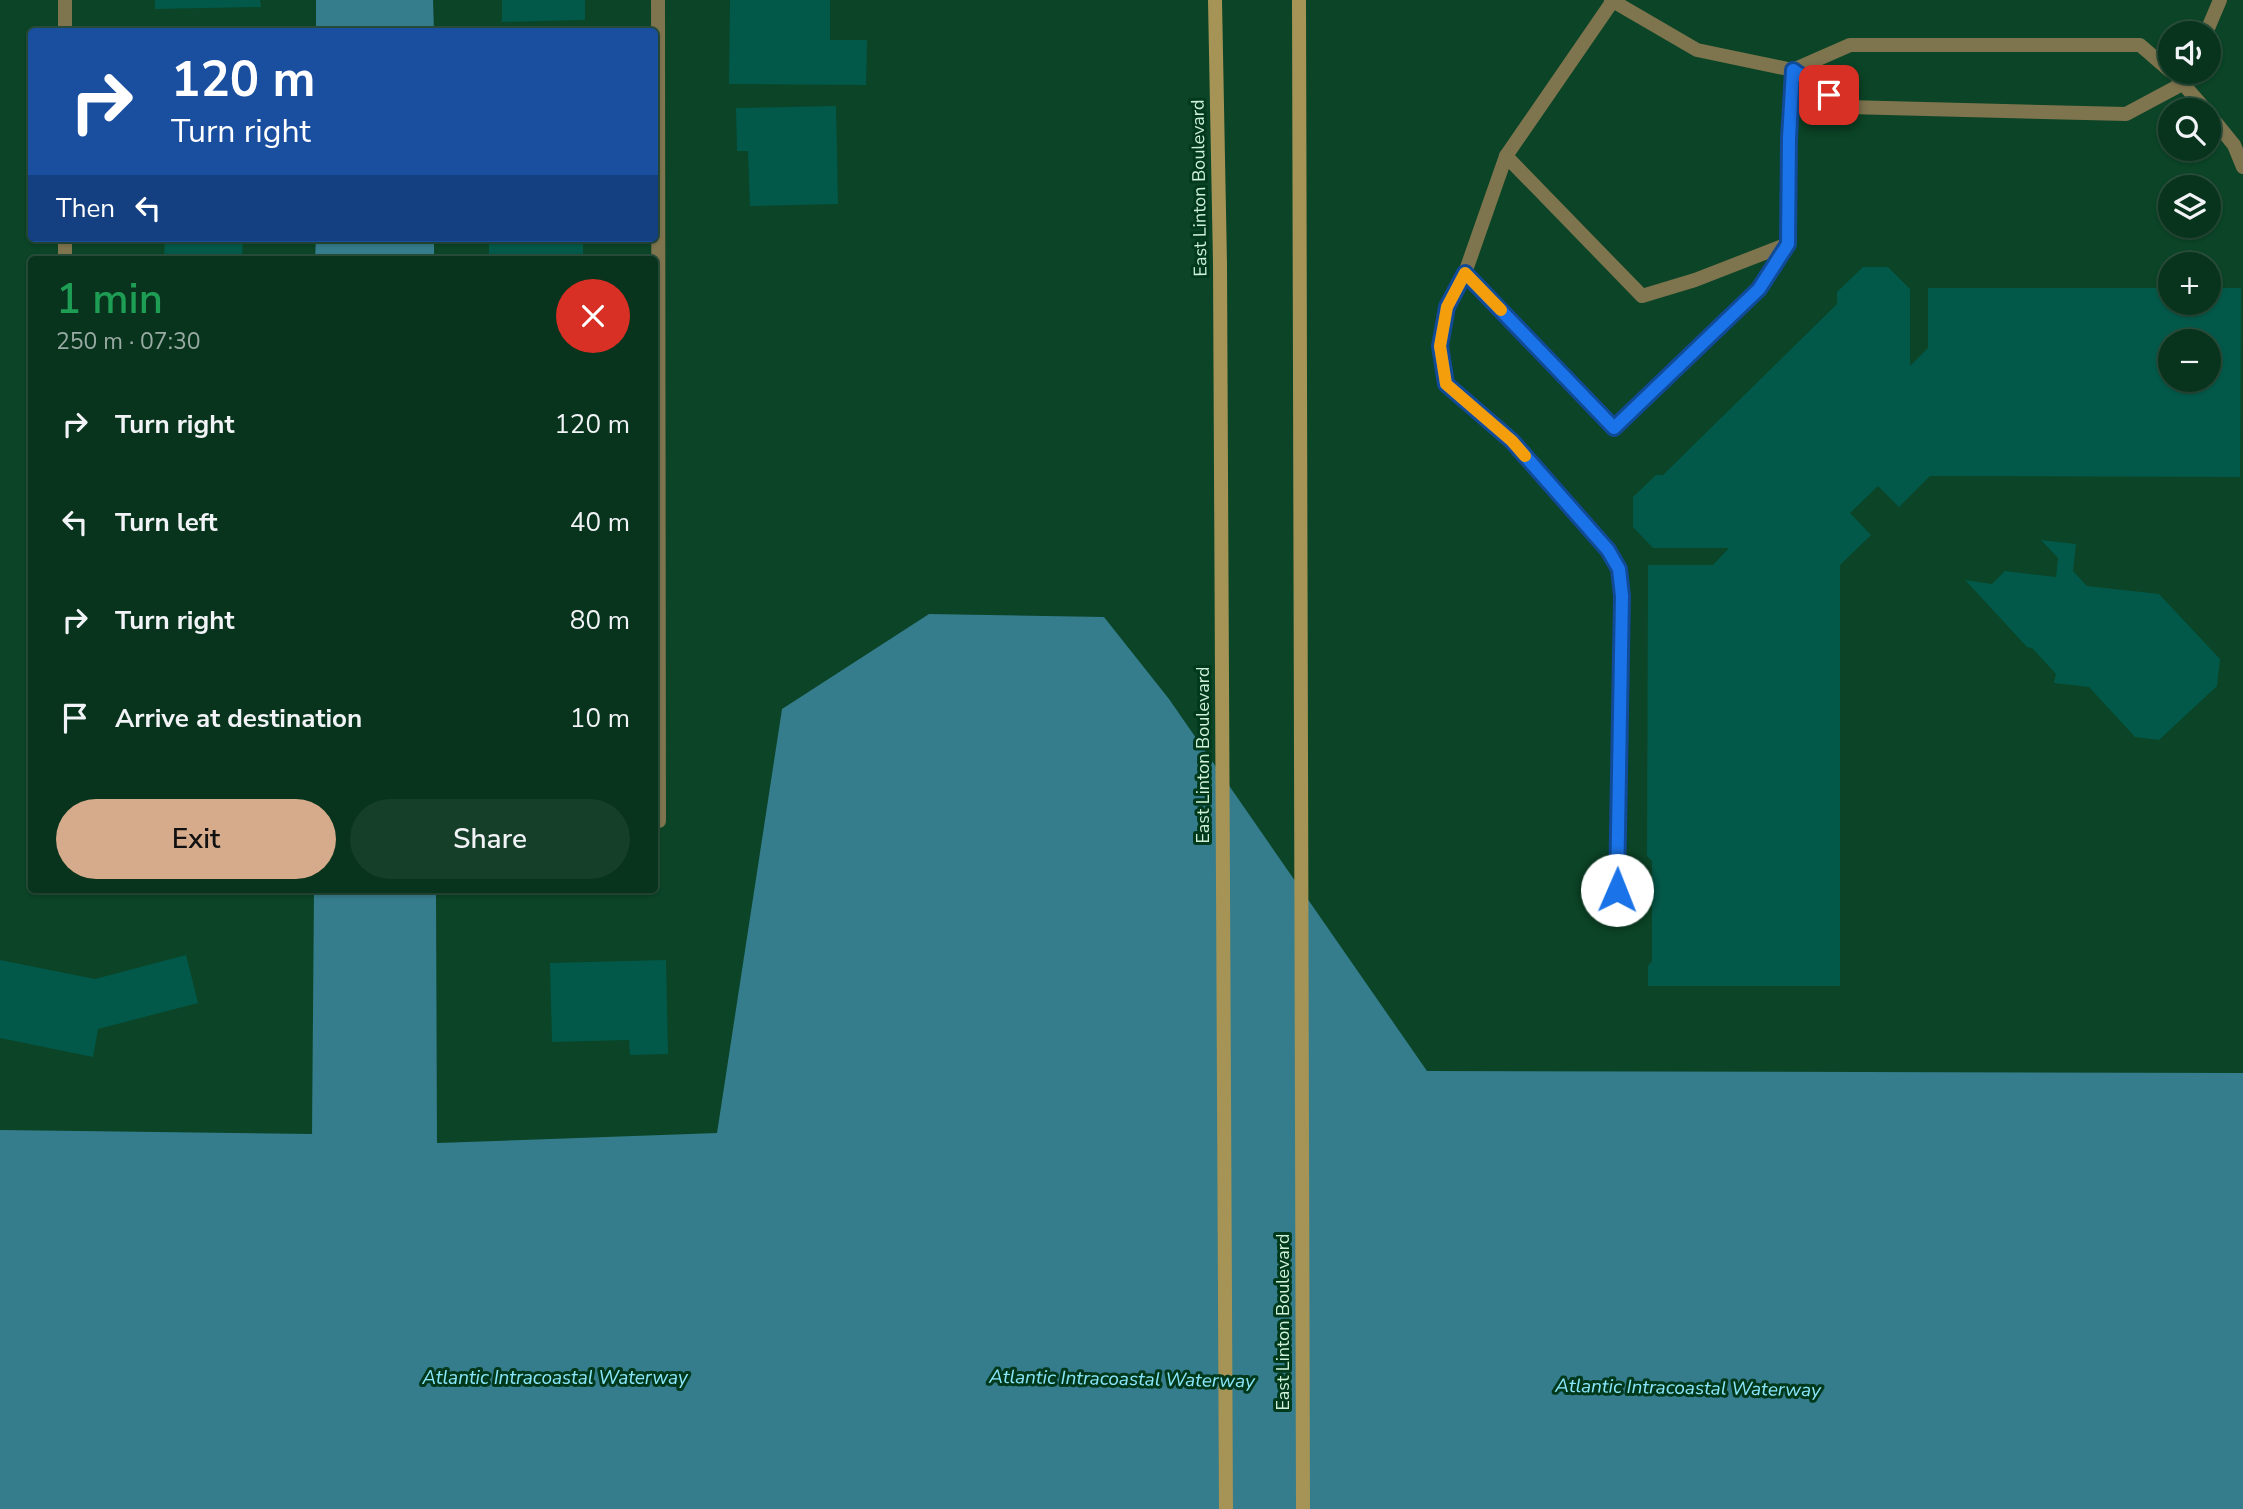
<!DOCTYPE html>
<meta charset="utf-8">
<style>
:root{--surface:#08331c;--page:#163f29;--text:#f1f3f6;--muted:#98aaa3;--line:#294e3b;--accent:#d6ab8b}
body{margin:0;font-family:"Nunito Sans",sans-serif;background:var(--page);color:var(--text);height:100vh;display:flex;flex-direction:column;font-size:26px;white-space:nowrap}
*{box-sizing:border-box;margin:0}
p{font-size:23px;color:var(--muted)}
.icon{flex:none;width:38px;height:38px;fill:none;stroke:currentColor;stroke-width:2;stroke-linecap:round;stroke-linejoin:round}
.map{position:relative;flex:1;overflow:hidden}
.panel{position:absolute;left:28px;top:256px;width:630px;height:637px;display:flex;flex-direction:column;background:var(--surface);border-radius:7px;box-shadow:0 2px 5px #0004,0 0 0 2px var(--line)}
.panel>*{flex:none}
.banner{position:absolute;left:28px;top:28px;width:630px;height:214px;border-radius:7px;box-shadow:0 2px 5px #0004,0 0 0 2px var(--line);background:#1a4fa0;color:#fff;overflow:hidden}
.fabs{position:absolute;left:2158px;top:21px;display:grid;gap:14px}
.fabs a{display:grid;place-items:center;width:63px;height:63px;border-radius:50%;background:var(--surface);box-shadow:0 2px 5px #0004,0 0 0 2px var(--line);font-size:35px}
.pin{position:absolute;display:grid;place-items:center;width:60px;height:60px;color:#fff;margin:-30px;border-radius:14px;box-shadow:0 4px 10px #0006}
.me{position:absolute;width:77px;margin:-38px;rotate:1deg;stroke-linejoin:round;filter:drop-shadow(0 0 5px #0008)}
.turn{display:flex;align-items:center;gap:24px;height:147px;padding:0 28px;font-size:32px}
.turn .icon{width:91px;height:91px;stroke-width:2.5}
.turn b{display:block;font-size:49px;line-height:60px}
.then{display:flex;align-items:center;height:66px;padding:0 28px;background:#0003;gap:14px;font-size:26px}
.round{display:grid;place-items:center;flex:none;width:74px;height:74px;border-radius:37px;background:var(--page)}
.overview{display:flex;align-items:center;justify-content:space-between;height:119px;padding:0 28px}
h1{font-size:42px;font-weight:600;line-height:52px;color:#1e9e55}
.primary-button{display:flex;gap:14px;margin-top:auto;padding:14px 28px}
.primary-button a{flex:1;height:80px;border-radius:42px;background:var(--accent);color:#111;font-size:28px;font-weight:600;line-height:80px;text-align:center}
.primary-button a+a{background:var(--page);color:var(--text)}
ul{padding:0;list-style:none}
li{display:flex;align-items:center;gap:21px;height:98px;padding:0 28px}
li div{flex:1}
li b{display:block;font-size:26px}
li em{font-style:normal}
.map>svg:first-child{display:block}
.water{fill:#357c8c}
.building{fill:#035949;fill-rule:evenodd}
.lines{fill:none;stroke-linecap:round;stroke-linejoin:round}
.service{stroke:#7e744e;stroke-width:14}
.minor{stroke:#7e744e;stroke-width:14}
.secondary{stroke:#a59456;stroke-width:14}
.route-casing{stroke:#114b97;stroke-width:18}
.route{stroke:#1a73e8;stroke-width:12}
.slow{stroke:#f59e0b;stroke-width:12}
.labels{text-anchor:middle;stroke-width:6;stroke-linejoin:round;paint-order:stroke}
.street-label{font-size:18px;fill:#cef1d8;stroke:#00391c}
.water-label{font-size:19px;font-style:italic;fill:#8ae6fb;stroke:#00391c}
</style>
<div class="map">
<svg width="2243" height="1509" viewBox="0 0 2243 1509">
<rect width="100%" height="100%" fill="#0b4426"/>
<g class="water">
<polygon points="316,0 433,0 434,31 316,31"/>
<polygon points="316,238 434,238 434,259 315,259"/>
<polygon points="929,614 1104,617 1169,699 1427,1071 2243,1073 2243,1509 0,1509 0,1130 312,1134 314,889 436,889 437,1143 717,1133 782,709"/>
</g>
<g class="building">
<polygon points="155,0 260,0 261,7 155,9"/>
<polygon points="502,0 585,0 585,20 502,22"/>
<polygon points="730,0 830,0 830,40 867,40 866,85 729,84"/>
<polygon points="836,106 838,204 750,206 748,151 737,151 736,108"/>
<polygon points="165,238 243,238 242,259 164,259"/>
<rect x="489" y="238" width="94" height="21"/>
<path d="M1863 267H1888L1910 289V366L1928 348V288H2170V303H2208V288H2241L2240 477 1930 476 1899 507 1878 486 1850 513 1871 535 1840 565V986H1648V966L1652 961V861L1647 856 1648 565H1713L1729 548H1653L1633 527V497L1656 475H1663L1837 304V292ZM2170 341H2208V380H2170Z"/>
<polygon points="2041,540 2076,544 2073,571 2087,586 2159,594 2220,659 2217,686 2159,740 2135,737 2089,687 2054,683 2056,674 2032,648 2027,647 1965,580 1992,584 2005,571 2056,577 2058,558"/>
<polygon points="186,955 198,1003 98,1029 93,1057 0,1038 0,960 95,979"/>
<polygon points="666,960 668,1054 630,1055 629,1040 552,1042 550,963"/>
</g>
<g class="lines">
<g class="service">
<polyline points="1611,0 1697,50 1793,70 1847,107 2126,114 2184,83 2189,72"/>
<polyline points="1612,2 1506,156 1465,273 1614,428 1759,289 1788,244 1789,138 1793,70"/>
<polyline points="2206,33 2220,0"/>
<polyline points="1793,70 1850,45 2140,45 2170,71"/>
<polyline points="2177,77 2206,110"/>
<polyline points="2208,113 2234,145 2243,167"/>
<polyline points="1506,156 1642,296 1695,280 1788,244"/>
<polyline points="1465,273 1447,307 1440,346 1446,384 1512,441 1608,550 1619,569 1622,596 1617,890"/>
</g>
<g class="minor">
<polyline points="65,0 65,32"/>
<polyline points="658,0 659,821"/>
<polyline points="65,238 65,259"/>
</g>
<g class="secondary">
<polyline points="1215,0 1220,264 1226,1509"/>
<polyline points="1299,0 1303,1509"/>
</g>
</g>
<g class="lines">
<defs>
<polyline id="route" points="1617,890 1622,596 1619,569 1608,550 1512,441 1446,384 1440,346 1447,307 1465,273 1614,428 1759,289 1788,244 1789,138 1793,70 1829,95"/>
</defs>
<use href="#route" class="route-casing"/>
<use href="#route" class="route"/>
<polyline class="slow" points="1501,310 1465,273 1447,307 1440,346 1446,384 1512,441 1525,456"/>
</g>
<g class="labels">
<g class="street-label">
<text transform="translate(1199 188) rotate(-91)" y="6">East Linton Boulevard</text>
<text transform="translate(1203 755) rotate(-90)" y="6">East Linton Boulevard</text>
<text transform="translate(1283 1322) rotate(-90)" y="6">East Linton Boulevard</text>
</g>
<g class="water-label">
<text x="555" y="1384">Atlantic Intracoastal Waterway</text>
<text transform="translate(1122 1378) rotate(1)" y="7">Atlantic Intracoastal Waterway</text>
<text transform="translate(1688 1387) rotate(1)" y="7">Atlantic Intracoastal Waterway</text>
</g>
</g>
</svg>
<div class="fabs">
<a><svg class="icon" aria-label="sound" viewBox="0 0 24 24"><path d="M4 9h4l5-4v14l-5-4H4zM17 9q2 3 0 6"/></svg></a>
<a><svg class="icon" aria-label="search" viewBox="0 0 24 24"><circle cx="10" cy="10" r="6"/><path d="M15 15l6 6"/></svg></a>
<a><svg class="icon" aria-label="layers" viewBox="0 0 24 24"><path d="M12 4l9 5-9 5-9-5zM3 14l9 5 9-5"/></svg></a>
<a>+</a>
<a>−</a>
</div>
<div class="pin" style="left:1829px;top:95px;background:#d93025"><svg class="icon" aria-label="arrive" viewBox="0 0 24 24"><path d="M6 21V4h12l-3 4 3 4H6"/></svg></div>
<svg class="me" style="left:1617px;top:890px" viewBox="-20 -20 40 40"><circle r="19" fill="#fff"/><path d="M0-13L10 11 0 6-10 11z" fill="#1a73e8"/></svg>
<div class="banner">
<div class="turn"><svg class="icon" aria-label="right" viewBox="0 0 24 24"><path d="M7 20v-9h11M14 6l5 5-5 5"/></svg><div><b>120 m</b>Turn right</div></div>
<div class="then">Then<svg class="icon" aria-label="left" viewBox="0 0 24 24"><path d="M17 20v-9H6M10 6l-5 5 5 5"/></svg></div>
</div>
<section class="panel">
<div class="overview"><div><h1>1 min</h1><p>250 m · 07:30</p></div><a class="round" style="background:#d93025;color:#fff"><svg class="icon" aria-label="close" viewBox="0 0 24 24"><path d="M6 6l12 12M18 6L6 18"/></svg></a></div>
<ul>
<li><svg class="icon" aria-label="right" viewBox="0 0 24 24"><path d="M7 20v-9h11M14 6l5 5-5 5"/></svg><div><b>Turn right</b></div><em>120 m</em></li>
<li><svg class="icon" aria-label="left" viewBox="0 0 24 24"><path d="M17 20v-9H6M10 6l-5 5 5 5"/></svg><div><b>Turn left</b></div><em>40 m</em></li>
<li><svg class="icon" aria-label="right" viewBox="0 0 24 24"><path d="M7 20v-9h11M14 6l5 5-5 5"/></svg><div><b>Turn right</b></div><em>80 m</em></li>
<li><svg class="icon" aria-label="arrive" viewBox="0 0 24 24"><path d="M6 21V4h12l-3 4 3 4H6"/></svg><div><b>Arrive at destination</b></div><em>10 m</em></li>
</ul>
<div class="primary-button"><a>Exit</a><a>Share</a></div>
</section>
</div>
